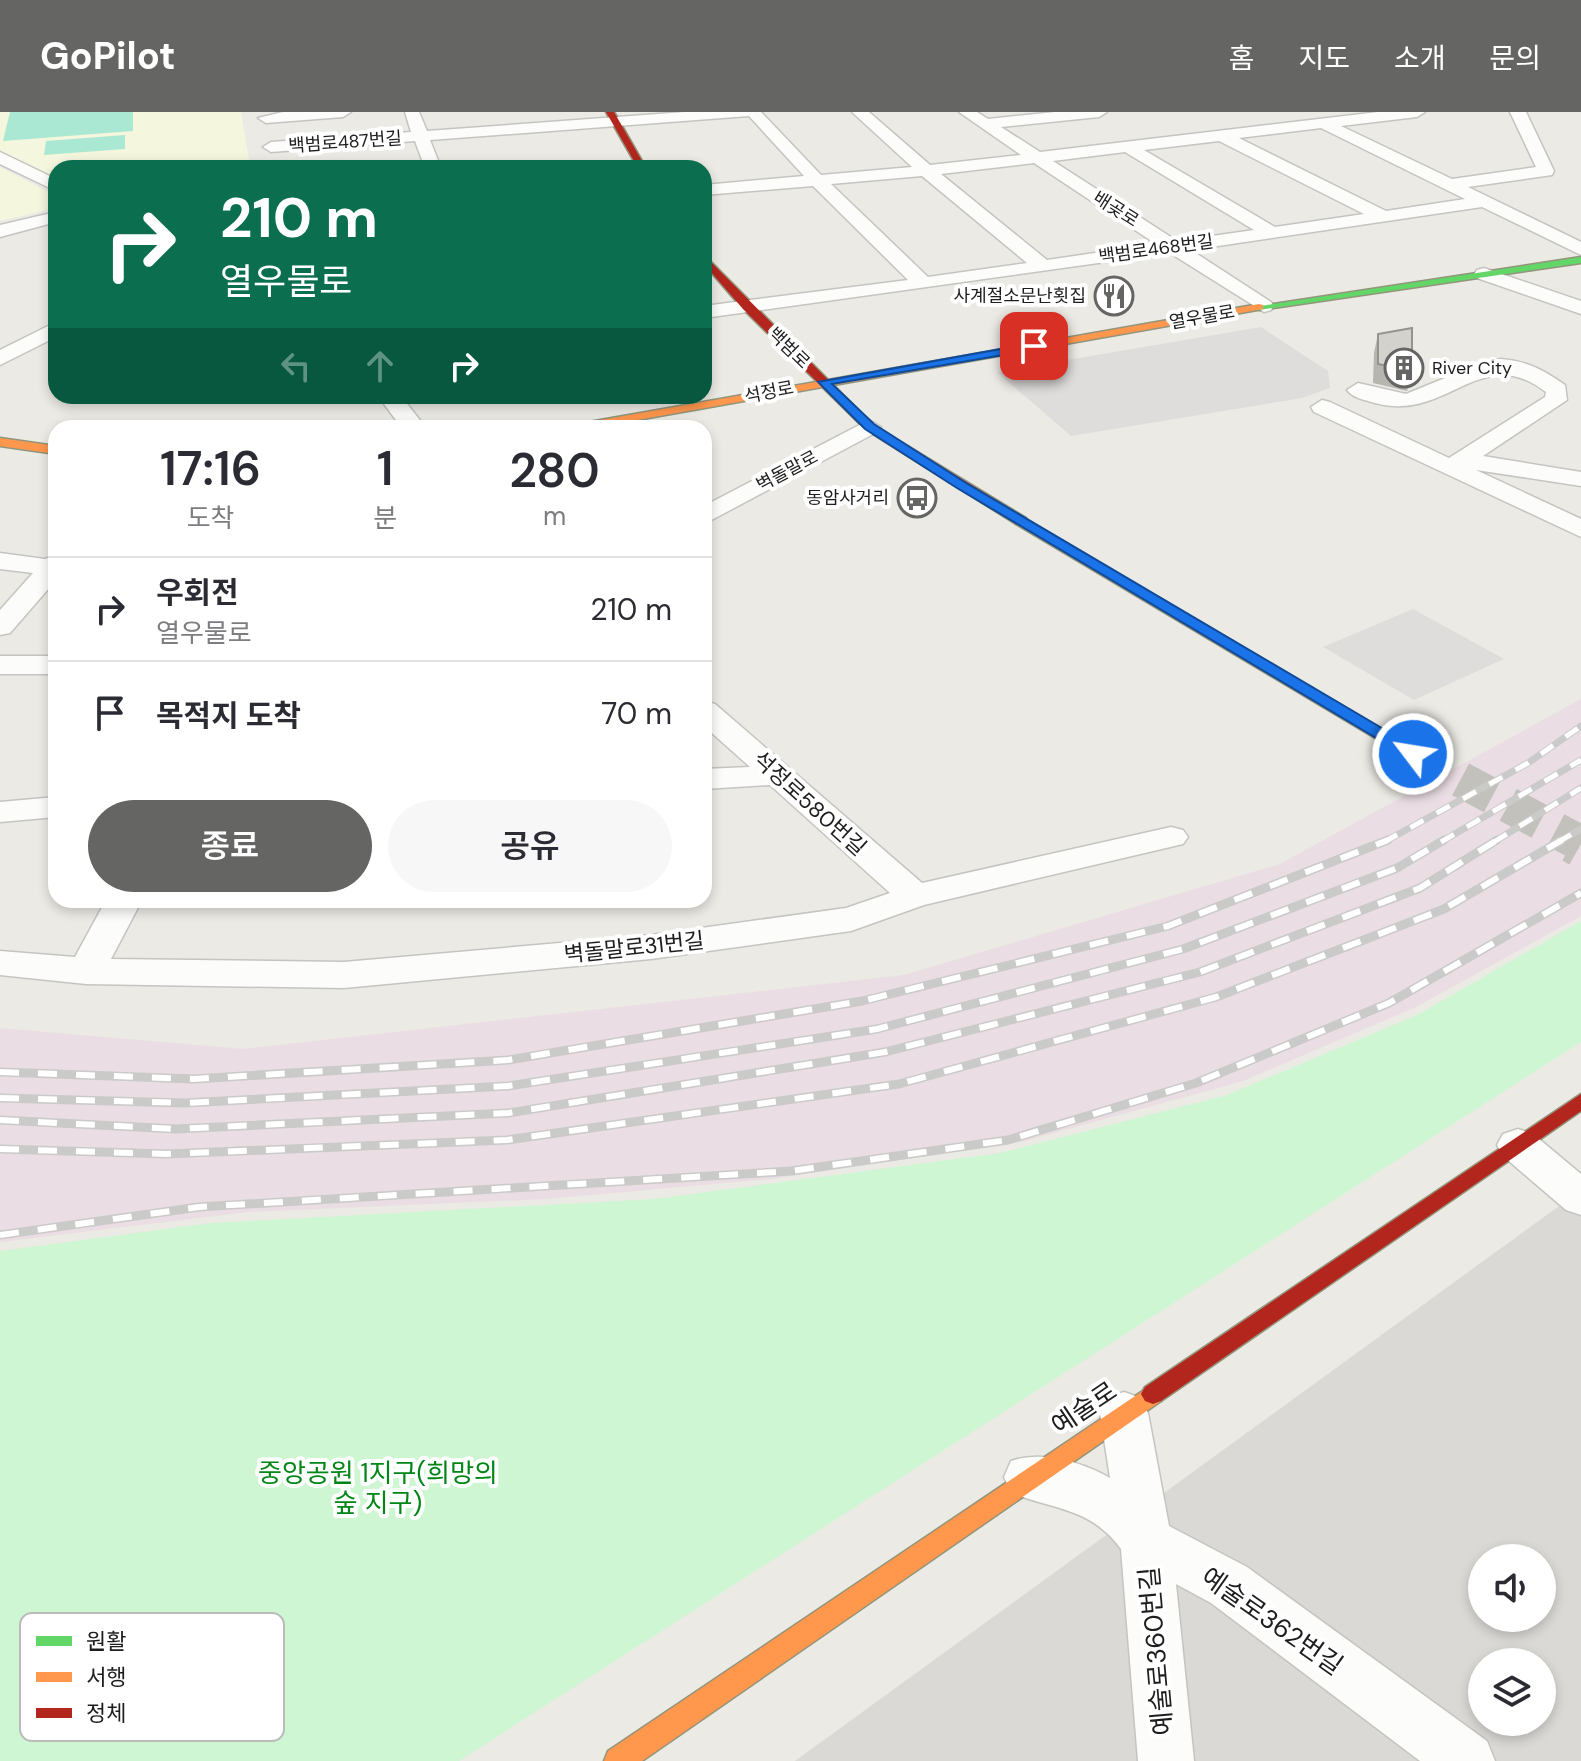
<!DOCTYPE html>
<html lang="ko">
<meta charset="utf-8">
<style>
:root{--surface:#fff;--page:#f7f7f7;--text:#2b2b33;--muted:#7c7c81;--line:#e1e1e2;--accent:#656563}
body{margin:0;font-family:"DM Sans","Noto Sans KR",sans-serif;background:var(--page);color:var(--text);height:100vh;display:flex;flex-direction:column;font-size:30px;white-space:nowrap}
*{box-sizing:border-box;margin:0}
p{font-size:26px;color:var(--muted)}
.icon{flex:none;width:44px;height:44px;fill:none;stroke:currentColor;stroke-width:2;stroke-linecap:round;stroke-linejoin:round}
.map{position:relative;flex:1;overflow:hidden}
.drawer{position:absolute;left:48px;top:308px;width:664px;height:488px;display:flex;flex-direction:column;background:var(--surface);border-radius:24px;box-shadow:0 4px 12px #0003}
.drawer>*{flex:none}
.banner{position:absolute;left:48px;top:48px;width:664px;height:244px;border-radius:24px;box-shadow:0 4px 12px #0003;background:#0b6e4f;color:#fff;overflow:hidden}
.controls{position:absolute;left:1468px;top:1432px;display:grid;gap:16px}
.controls a{display:grid;place-items:center;width:88px;height:88px;border-radius:50%;background:var(--surface);box-shadow:0 4px 12px #0003;font-size:40px}
.pin{position:absolute;display:grid;place-items:center;width:68px;height:68px;color:#fff;margin:-34px;border-radius:16px;box-shadow:0 4px 12px #0006}
.me{position:absolute;width:88px;margin:-44px;rotate:301deg;stroke-linejoin:round;filter:drop-shadow(0 0 6px #0008)}
.turn{display:flex;align-items:center;gap:28px;height:168px;padding:0 40px;font-size:36px}
.turn .icon{width:104px;height:104px;stroke-width:2.5}
.turn b{display:block;font-size:56px;line-height:68px}
.lanes{display:flex;align-items:center;height:76px;padding:0 40px;background:#0003;justify-content:center;gap:40px;direction:ltr}
.lanes .off{opacity:.35}
.eta{display:flex;justify-content:space-evenly;align-items:center;height:136px;text-align:center}
.eta b{font-size:48px;font-weight:600;line-height:56px}
.button{display:flex;gap:16px;margin-top:auto;padding:16px 40px}
.button a{flex:1;height:92px;border-radius:48px;background:var(--accent);color:#fff;font-size:32px;font-weight:600;line-height:92px;text-align:center}
.button a+a{background:var(--page);color:var(--text)}
ul{padding:0;list-style:none}
li{display:flex;align-items:center;gap:24px;height:104px;padding:0 40px;border-top:2px solid var(--line)}
li div{flex:1}
li b{display:block;font-size:30px}
li em{font-style:normal}
header{display:flex;align-items:center;gap:48px;box-sizing:border-box;height:112px;padding:0 40px;background:var(--accent);color:#fff}
header strong{font-size:38px}
nav{display:flex;gap:44px;margin-inline-start:auto;font-size:28px}
.map>svg:first-child{display:block}
.residential{fill:#dbd9d6;fill-rule:evenodd}
.industrial{fill:#eadde3}
.education{fill:#f5f6de}
.park{fill:#cff6d2}
.pitch{fill:#abe8d3}
.parking{fill:#dedddb}
.lines{fill:none;stroke-linecap:round;stroke-linejoin:round}
.secondary-tunnel-far1{stroke:#c3c1bc;stroke-width:36;stroke-dasharray:36 18;stroke-linecap:butt}
.secondary-tunnel{stroke:#c3c1bc;stroke-width:47;stroke-dasharray:47 23;stroke-linecap:butt}
.street-casing{stroke:#c4c4c1;stroke-width:3}
.fast-casing{stroke:#92957c;stroke-width:3}
.slow-casing{stroke:#92957c;stroke-width:3}
.jam-casing{stroke:#92957c;stroke-width:3}
.street{fill:#fcfcfb;fill-rule:evenodd}
.fast{fill:#63d668;fill-rule:evenodd}
.slow{fill:#ff974d;fill-rule:evenodd}
.jam{fill:#b3261e;fill-rule:evenodd}
.rail-far1-casing{stroke:#cacac9;stroke-width:7}
.rail-casing{stroke:#cacac9;stroke-width:9}
.rail-far1{stroke:#fff;stroke-width:5;stroke-dasharray:15;stroke-linecap:butt}
.rail{stroke:#fff;stroke-width:6;stroke-dasharray:19;stroke-linecap:butt}
.wall{fill:#b6b5b0}
.building{fill:#d4d2cd;stroke:#949390;stroke-width:2}
.route{fill:#1a73e8;stroke:#114b97;stroke-width:2}
.labels{text-anchor:middle;stroke-width:8;stroke-linejoin:round;paint-order:stroke}
.far-street-label{font-size:18px;fill:#1d1d1d;stroke:#fff}
.far-poi-label{font-size:18px;fill:#1d1d1d;stroke:#fff;text-anchor:end}
.street-label{font-size:22px;fill:#1d1d1d;stroke:#fff}
.near-street-label{font-size:26px;fill:#1d1d1d;stroke:#fff}
.near-park-label{font-size:26px;fill:#008517;stroke:#fff}
.key{fill:#fff;stroke:#bbb;stroke-width:2}
.key-label{font-size:22px;fill:#1d1d1d}
</style>
<header>
<strong>GoPilot</strong>
<nav><a>홈</a><a>지도</a><a>소개</a><a>문의</a></nav>
</header>
<div class="map">
<svg width="1581" height="1649" viewBox="0 0 1581 1649">
<rect width="100%" height="100%" fill="#eceae4"/>
<path class="residential" d="M1581 1078V1649H795ZM1482 1446H1542V1506H1482ZM1482 1550H1542V1610H1482Z"/>
<polygon class="industrial" points="1581,587 1581,804 1416,895 1243,969 1021,1030 771,1067 546,1087 248,1100 0,1130 0,916 243,937 904,863 1280,752"/>
<g class="education">
<polygon points="0,0 241,0 250,54 56,56 56,66 0,41"/>
<polygon points="0,55 56,84 56,96 0,109"/>
</g>
<polygon class="park" points="1581,809 1581,930 459,1649 0,1649 0,1139 211,1111 654,1087 1000,1041 1227,983 1417,903"/>
<g class="pitch">
<polygon points="10,0 133,0 133,19 3,29"/>
<polygon points="125,23 125,37 44,43 46,29"/>
</g>
<g class="parking">
<polygon points="1261,215 1328,259 1330,276 1302,286 1071,324 997,260"/>
<polygon points="1413,497 1504,547 1414,588 1323,535"/>
</g>
<g class="lines">
<polyline class="secondary-tunnel-far1" points="1413,642 1578,730"/>
<polyline class="secondary-tunnel" points="1574,728 1581,732"/>
<defs>
<g id="street">
<polygon points="283,0 351,0 343,5 266,11 258,6"/>
<path d="M405 0H419L427 19 685 0H761L821 63 912 55 852 0H869L930 53 1021 43 959 0H977L988 7 1055 0H1107L1099 5 1001 15 1040 40 1378 0H1425L1417 5 1341 14 1452 67 1536 55 1510 0H1526L1554 59 1552 63 1468 75 1581 130V143L1482 95 1191 138 1271 190 1274 194 1271 198 1264 200 1170 141 704 206V194L908 168 813 74 704 83V73L804 64 749 4 430 28 441 56H425L415 29 271 40 263 35 271 30 411 20ZM1321 16 1465 87 1386 99 1239 26ZM1219 29 1364 102 1275 115 1144 38ZM1125 40 1254 118 1177 129 1053 49ZM1034 51 1156 132 1047 148 941 62ZM922 64 1027 151 928 165 831 72Z"/>
<polygon points="0,40 56,67 56,79 0,52"/>
<polygon points="56,100 56,110 0,125 0,113"/>
<polygon points="1484,156 1581,189 1581,202 1477,166 1474,162 1477,158"/>
<polygon points="56,210 56,225 0,253 0,238"/>
<path d="M1501 247C1527 249 1544 258 1565 273L1567 288 1483 344 1581 360V374L1476 358 1581 407V425L1314 300 1311 295 1322 288 1330 290 1449 346 1545 285 1546 280C1480 229 1448 311 1375 291 1365 288 1353 286 1347 278L1358 271 1406 282 1477 253Z"/>
<polygon points="378,284 401,284 426,316 402,316"/>
<polygon points="869,308 881,315 877,320 704,412 704,394"/>
<polygon points="0,441 45,447 56,443 56,468 10,521 0,523 0,498 33,461 0,457"/>
<rect x="0" y="544" width="56" height="18"/>
<polygon points="704,589 715,592 922,771 1171,715 1183,718 1188,725 1183,732 924,793 851,819 651,847 344,876 86,872 0,863 0,839 75,845 106,788 142,788 111,847 344,850 651,823 846,796 890,781 770,673 704,677 704,657 750,655 704,614"/>
<polygon points="56,685 56,705 0,710 0,690"/>
<polygon points="1518,1017 1533,1022 1581,1062 1581,1103 1566,1098 1503,1044 1497,1033 1503,1022"/>
<path d="M1124 1280 1141 1286 1148 1301 1169 1414 1247 1455 1487 1629 1495 1649H1420L1211 1491 1176 1472 1194 1649H1138L1121 1437C1091 1396 1055 1398 1011 1381L1004 1365 1011 1349C1041 1338 1083 1350 1110 1366L1100 1301 1107 1286Z"/>
</g>
<polygon id="fast" points="1581,145 1581,151 1259,198 1254,195"/>
<g id="slow">
<polygon points="1259,192 1263,193 1263,197 592,316 566,316 572,313"/>
<polygon points="0,326 56,334 56,342 0,334"/>
<polygon points="1021,405 1419,639 1421,642 1419,645 1407,645 1016,412 1016,406"/>
<polygon points="1153,1272 1161,1275 1165,1282 1161,1289 642,1649 604,1649 608,1639"/>
</g>
<g id="jam">
<polygon points="606,0 614,0 646,56 638,56"/>
<polygon points="704,143 873,313 1026,406 1026,412 1016,412 865,317 743,197 704,152"/>
<polygon points="1581,982 1581,999 1161,1289 1153,1292 1145,1289 1141,1282 1145,1275"/>
</g>
</defs>
<use href="#street" class="street-casing"/>
<use href="#fast" class="fast-casing"/>
<use href="#slow" class="slow-casing"/>
<use href="#jam" class="jam-casing"/>
<use href="#street" class="street"/>
<use href="#fast" class="fast"/>
<use href="#slow" class="slow"/>
<use href="#jam" class="jam"/>
<defs>
<g id="rail-far1">
<polyline points="1384,730 1528,651 1581,614"/>
<polyline points="1441,730 1581,648"/>
<polyline points="1494,730 1581,676"/>
<polyline points="1558,730 1581,717"/>
</g>
<g id="rail">
<polyline points="0,960 194,967 508,948 862,889 1168,814 1388,728"/>
<polyline points="0,986 185,991 508,974 877,917 1183,837 1397,756 1444,728"/>
<polyline points="0,1008 176,1017 508,1001 885,940 1200,860 1420,776 1497,728"/>
<polyline points="0,1037 167,1042 507,1028 899,972 1216,885 1444,797 1562,728"/>
<polyline points="0,1123 199,1095 791,1059 1008,1028 1196,971 1389,891 1581,781"/>
</g>
</defs>
<use href="#rail-far1" class="rail-far1-casing"/>
<use href="#rail" class="rail-casing"/>
<use href="#rail-far1" class="rail-far1"/>
<use href="#rail" class="rail"/>
</g>
<polygon class="wall" points="1378,222 1412,259 1407,279 1373,271 1374,241"/>
<polygon class="building" points="1412,216 1412,259 1378,252 1378,222"/>
<polygon class="route" points="1034,231 1038,237 832,272 874,312 966,371 1419,638 1419,645 1408,645 957,376 865,317 818,270"/>
<defs>
<symbol id="restaurant-ring" viewBox="-11 -11 22 22"><circle r="9.5" fill="#fff" stroke="#656563" stroke-width="1.5"/><path d="M-5-6h1v4h1v-4h1v4h1v-4h1v5L-1.5 .5V6h-2V.5L-5-1ZM5-6V6H3V1.5H1.5Q1.5-4 5-6Z" fill="#656563"/></symbol>
<symbol id="building-ring" viewBox="-11 -11 22 22"><circle r="9.5" fill="#fff" stroke="#656563" stroke-width="1.5"/><path d="M-4-6H4V6H1V3H-1V6H-4ZM-2.5-4.3h1.7v1.8h-1.7ZM.8-4.3h1.7v1.8H.8ZM-2.5-1h1.7V.8h-1.7ZM.8-1h1.7V.8H.8Z" fill="#656563"/></symbol>
<symbol id="bus-ring" viewBox="-11 -11 22 22"><circle r="9.5" fill="#fff" stroke="#656563" stroke-width="1.5"/><path d="M-5-6H5V4H4V6H2V4H-2V6H-4V4H-5ZM-3.5-4V0h7V-4ZM-3.5 1.2v1.5H-2V1.2ZM2 1.2v1.5H3.5V1.2Z" fill="#656563"/></symbol>
</defs>
<g fill-rule="evenodd">
<use href="#restaurant-ring" x="1092" y="162" width="44" height="44"/>
<use href="#building-ring" x="1382" y="234" width="44" height="44"/>
<use href="#bus-ring" x="895" y="364" width="44" height="44"/>
</g>
<g class="labels">
<g class="far-street-label">
<text transform="translate(345 30) rotate(-4)" y="6">백범로487번길</text>
<text transform="translate(1116 97) rotate(32)" y="6">배곶로</text>
<text transform="translate(1156 137) rotate(-8)" y="6">백범로468번길</text>
<text transform="translate(1202 205) rotate(-10)" y="6">열우물로</text>
<text transform="translate(789 236) rotate(44)" y="6">백범로</text>
<text transform="translate(769 280) rotate(-11)" y="6">석정로</text>
<text transform="translate(787 359) rotate(-28)" y="6">벽돌말로</text>
</g>
<g class="far-poi-label">
<text x="1086" y="190">사계절소문난횟집</text>
<text x="1432" y="262" text-anchor="start">River City</text>
<text x="889" y="392">동암사거리</text>
</g>
<g class="street-label">
<text transform="translate(810 691) rotate(42)" y="8">석정로580번길</text>
<text transform="translate(634 835) rotate(-6)" y="8">벽돌말로31번길</text>
</g>
<g class="near-street-label">
<text transform="translate(1084 1296) rotate(-34)" y="9">예술로</text>
<text transform="translate(1272 1509) rotate(35)" y="9">예술로362번길</text>
<text transform="translate(1156 1539) rotate(-95)" y="9">예술로360번길</text>
</g>
<g class="near-park-label">
<text x="378" y="1370">중앙공원 1지구(희망의<tspan x="378" dy="30">숲 지구)</tspan></text>
</g>
</g>
<rect x="20" y="1501" width="264" height="128" rx="12" class="key"/>
<rect x="36" y="1524" width="36" height="10" fill="#63d668"/>
<rect x="36" y="1560" width="36" height="10" fill="#ff974d"/>
<rect x="36" y="1596" width="36" height="10" fill="#b3261e"/>
<g class="key-label">
<text x="86" y="1537">원활</text>
<text x="86" y="1573">서행</text>
<text x="86" y="1609">정체</text>
</g>
</svg>
<div class="controls">
<a><svg class="icon" aria-label="sound" viewBox="0 0 24 24"><path d="M4 9h4l5-4v14l-5-4H4zM17 9q2 3 0 6"/></svg></a>
<a><svg class="icon" aria-label="layers" viewBox="0 0 24 24"><path d="M12 4l9 5-9 5-9-5zM3 14l9 5 9-5"/></svg></a>
</div>
<div class="pin" style="left:1034px;top:234px;background:#d93025"><svg class="icon" aria-label="arrive" viewBox="0 0 24 24"><path d="M6 21V4h12l-3 4 3 4H6"/></svg></div>
<svg class="me" style="left:1413px;top:642px" viewBox="-20 -20 40 40"><circle r="17" fill="#1a73e8" stroke="#fff" stroke-width="3"/><path d="M0-11L8 9 0 5-8 9z" fill="#fff"/></svg>
<div class="banner">
<div class="turn"><svg class="icon" aria-label="right" viewBox="0 0 24 24"><path d="M7 20v-9h11M14 6l5 5-5 5"/></svg><div><b>210 m</b>열우물로</div></div>
<div class="lanes"><svg class="icon off" aria-label="left" viewBox="0 0 24 24"><path d="M17 20v-9H6M10 6l-5 5 5 5"/></svg><svg class="icon off" aria-label="ahead" viewBox="0 0 24 24"><path d="M12 20V5M6 11l6-6 6 6"/></svg><svg class="icon" aria-label="right" viewBox="0 0 24 24"><path d="M7 20v-9h11M14 6l5 5-5 5"/></svg></div>
</div>
<section class="drawer">
<div class="eta">
<div><b>17:16</b><p>도착</p></div>
<div><b>1</b><p>분</p></div>
<div><b>280</b><p>m</p></div>
</div>
<ul>
<li><svg class="icon" aria-label="right" viewBox="0 0 24 24"><path d="M7 20v-9h11M14 6l5 5-5 5"/></svg><div><b>우회전</b><p>열우물로</p></div><em>210 m</em></li>
<li><svg class="icon" aria-label="arrive" viewBox="0 0 24 24"><path d="M6 21V4h12l-3 4 3 4H6"/></svg><div><b>목적지 도착</b></div><em>70 m</em></li>
</ul>
<div class="button"><a>종료</a><a>공유</a></div>
</section>
</div>
